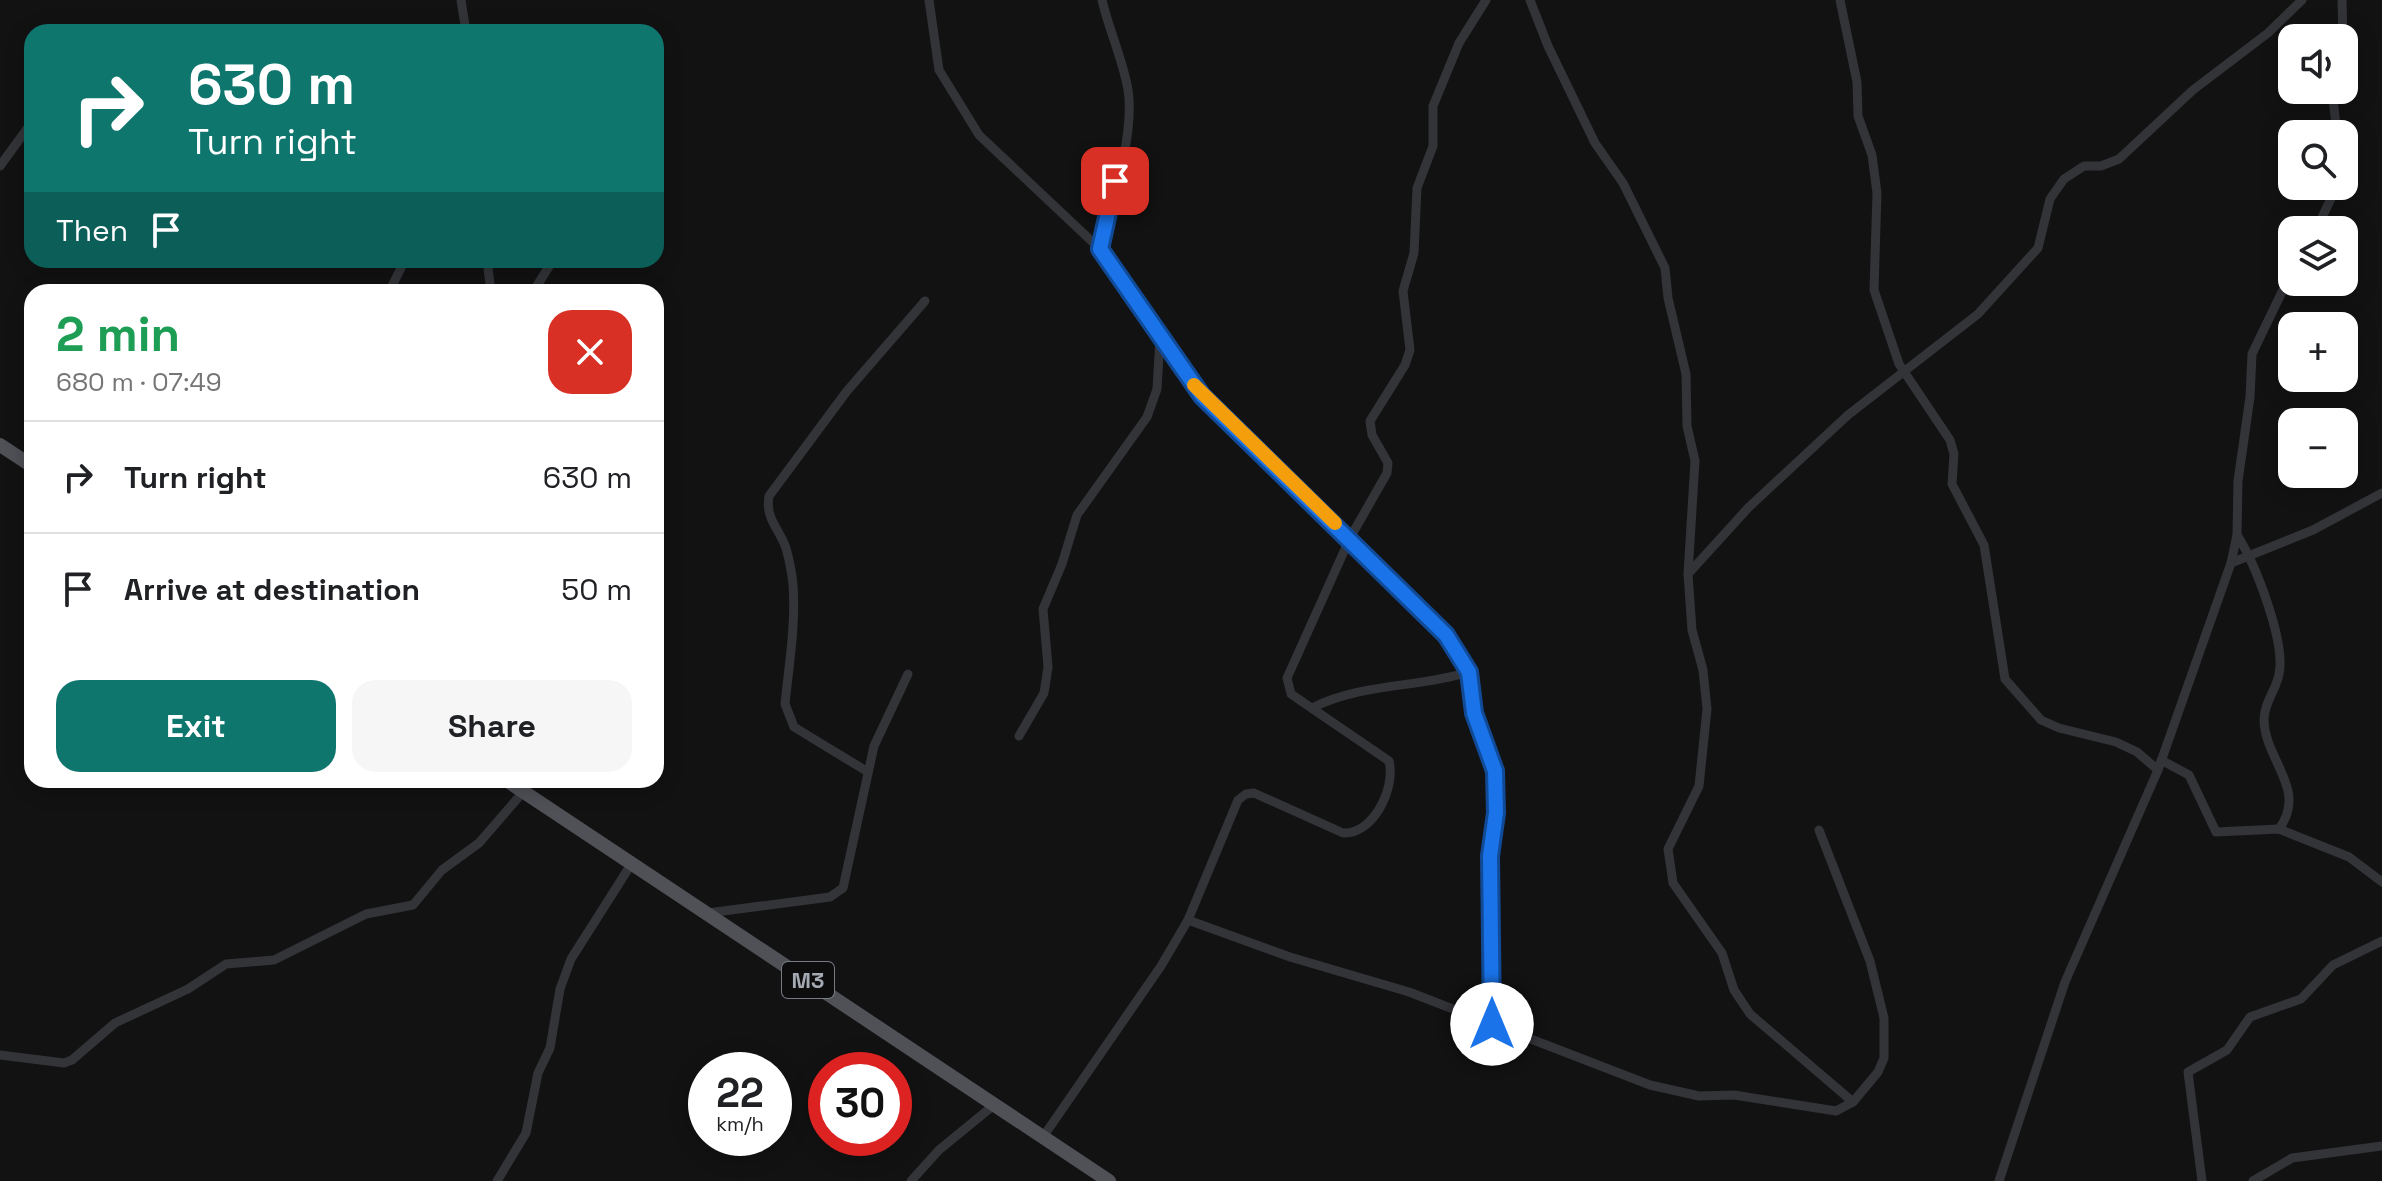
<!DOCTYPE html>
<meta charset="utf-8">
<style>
:root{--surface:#fff;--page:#f6f6f6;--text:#202124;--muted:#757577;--line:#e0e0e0;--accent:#0f766e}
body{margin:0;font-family:"Space Grotesk",sans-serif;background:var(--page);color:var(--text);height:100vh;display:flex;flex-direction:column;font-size:30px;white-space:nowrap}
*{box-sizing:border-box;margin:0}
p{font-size:26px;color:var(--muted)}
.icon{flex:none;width:44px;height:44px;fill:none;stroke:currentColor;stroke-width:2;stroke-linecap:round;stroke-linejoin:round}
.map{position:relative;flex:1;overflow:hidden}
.details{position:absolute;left:24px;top:284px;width:640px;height:504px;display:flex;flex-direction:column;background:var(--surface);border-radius:24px;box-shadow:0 4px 20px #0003}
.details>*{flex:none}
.guide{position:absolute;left:24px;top:24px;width:640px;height:244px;border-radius:24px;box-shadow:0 4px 20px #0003;background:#0f766e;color:#fff;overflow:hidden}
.tools{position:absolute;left:2278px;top:24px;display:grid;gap:16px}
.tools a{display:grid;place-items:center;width:80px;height:80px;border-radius:16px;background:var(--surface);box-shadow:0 4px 20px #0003;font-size:40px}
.speed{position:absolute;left:688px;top:1052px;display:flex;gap:16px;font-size:40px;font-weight:700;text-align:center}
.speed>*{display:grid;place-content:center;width:104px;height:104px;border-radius:50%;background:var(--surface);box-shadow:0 4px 20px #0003;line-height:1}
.speed small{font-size:20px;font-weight:400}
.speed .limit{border:12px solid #d22;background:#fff;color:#111}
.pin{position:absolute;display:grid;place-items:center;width:68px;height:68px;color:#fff;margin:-34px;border-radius:16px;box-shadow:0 4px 12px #0006}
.me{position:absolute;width:88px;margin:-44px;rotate:0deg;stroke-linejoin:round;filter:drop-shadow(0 0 6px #0008)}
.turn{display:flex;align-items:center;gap:28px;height:168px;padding:0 32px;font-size:36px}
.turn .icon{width:104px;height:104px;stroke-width:2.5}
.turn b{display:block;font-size:56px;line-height:68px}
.then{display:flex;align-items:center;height:76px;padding:0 32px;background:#0003;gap:16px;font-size:30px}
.round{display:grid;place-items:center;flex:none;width:84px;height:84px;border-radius:24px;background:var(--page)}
.head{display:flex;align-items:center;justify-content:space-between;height:136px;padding:0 32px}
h1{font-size:48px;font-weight:600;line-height:60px;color:#1e9e55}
.button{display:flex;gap:16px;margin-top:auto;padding:16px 32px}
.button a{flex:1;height:92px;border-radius:24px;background:var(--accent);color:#fff;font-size:32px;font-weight:600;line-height:92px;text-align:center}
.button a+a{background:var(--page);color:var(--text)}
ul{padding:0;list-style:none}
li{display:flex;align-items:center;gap:24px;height:112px;padding:0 32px;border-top:2px solid var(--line)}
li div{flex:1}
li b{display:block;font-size:30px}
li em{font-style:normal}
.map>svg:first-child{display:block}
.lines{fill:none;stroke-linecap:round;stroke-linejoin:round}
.street{stroke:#333438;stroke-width:9}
.primary{stroke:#4f5157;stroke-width:14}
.route-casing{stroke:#114b97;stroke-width:20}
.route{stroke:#1a73e8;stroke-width:14}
.slow{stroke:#f59e0b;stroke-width:14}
.labels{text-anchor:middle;stroke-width:8;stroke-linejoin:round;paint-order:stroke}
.shield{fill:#0d0d0e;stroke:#777b82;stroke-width:2}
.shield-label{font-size:22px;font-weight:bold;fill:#a4aab3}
</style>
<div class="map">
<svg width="2382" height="1181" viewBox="0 0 2382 1181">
<rect width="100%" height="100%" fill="#121213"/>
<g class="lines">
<g class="street">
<polyline points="461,0 466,32"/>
<polyline points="929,0 939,70 979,135 1100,249 1202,396 1446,635 1469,672 1474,713 1495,771 1496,813 1490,856 1492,1024"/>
<polyline points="1530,0 1548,46 1595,143 1623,183 1665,268 1668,298 1686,374 1687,426 1695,461 1688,574 1692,630 1703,670 1707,709 1699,786 1668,849 1673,883 1722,953 1734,990 1750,1014 1853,1102"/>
<polyline points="1840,0 1857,82 1858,116 1872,155 1877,193 1874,290 1899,364 1950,440 1954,454 1952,484 1984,545 2005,679 2041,720 2059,728 2116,742 2137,752 2158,770"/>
<polyline points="2342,0 2343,38"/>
<polyline points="2332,90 2337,134"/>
<polyline points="0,166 32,122"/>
<polyline points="2316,230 2337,186"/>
<path d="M1100 249C1112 206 1135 133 1128 90 1123 60 1109 30 1102 0"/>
<polyline points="487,260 491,292"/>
<polyline points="389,292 405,260"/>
<polyline points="533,292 553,260"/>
<path d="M2237 535C2255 563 2286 642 2279 674 2276 691 2264 702 2264 720 2265 761 2308 789 2279 829"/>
<polyline points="2231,563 2313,530 2382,493"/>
<polyline points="1688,574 1749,507 1848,415 1978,314 2038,248 2050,199 2064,179 2084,166 2101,166 2119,159 2193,90 2268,33 2302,0"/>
<path d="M1312 708C1361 683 1418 688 1469 672"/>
<polyline points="1019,736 1044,693 1048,667 1043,609 1062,564 1077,515 1147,417 1157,389 1160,338"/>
<polyline points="2161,760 2189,775 2216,832 2279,829 2349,857 2382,882"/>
<path d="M868 772 794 727 785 704C789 664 796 624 793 585 792 573 789 559 786 548 779 528 765 519 769 496L847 391 925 301"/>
<polyline points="708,913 830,897 843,888 874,746 908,674"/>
<polyline points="1188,920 1290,957 1409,992 1650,1085 1699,1096 1734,1095 1836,1111 1853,1102 1878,1072 1884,1058 1884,1018 1870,961 1819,830"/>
<polyline points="0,1055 64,1063 72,1060 115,1023 188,989 226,964 274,960 366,914 413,905 442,870 479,843 523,792"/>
<path d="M1043 1137 1161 966 1188 920 1238 800 1246 794 1254 793 1343 833C1373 835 1396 788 1389 761L1291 694 1287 678 1350 538 1387 473 1388 463 1372 435 1370 421 1405 365 1410 350 1403 291 1414 253 1417 188 1433 146V106L1459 43 1486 0"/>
<polyline points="497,1181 526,1133 538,1073 550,1048 560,989 571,959 632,863"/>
<polyline points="911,1181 939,1150 994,1105"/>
<polyline points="1999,1181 2065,982 2158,770 2231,563 2237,535 2238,481 2250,397 2252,354 2292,271"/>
<polyline points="2202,1181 2188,1072 2227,1050 2250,1017 2301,999 2333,965 2382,941"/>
<polyline points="2253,1181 2292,1158 2382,1146"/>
</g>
<g class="primary">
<polyline points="0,445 32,466"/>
<polyline points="506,780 1109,1181"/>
</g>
</g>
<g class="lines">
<defs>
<polyline id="route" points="1115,181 1100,249 1202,396 1446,635 1469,672 1474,713 1495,771 1496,813 1490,856 1492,1024"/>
</defs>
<use href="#route" class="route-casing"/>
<use href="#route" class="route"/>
<polyline class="slow" points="1194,385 1335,523"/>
</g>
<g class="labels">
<rect class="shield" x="782" y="962" width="52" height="36" rx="6"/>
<g class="shield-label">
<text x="808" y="988">M3</text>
</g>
</g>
</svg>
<div class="tools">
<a><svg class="icon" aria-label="sound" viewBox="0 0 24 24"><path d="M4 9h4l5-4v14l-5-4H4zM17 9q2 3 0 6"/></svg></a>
<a><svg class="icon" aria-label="search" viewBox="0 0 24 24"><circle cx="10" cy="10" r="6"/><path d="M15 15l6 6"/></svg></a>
<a><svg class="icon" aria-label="layers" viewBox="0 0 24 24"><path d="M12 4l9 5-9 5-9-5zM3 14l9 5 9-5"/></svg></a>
<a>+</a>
<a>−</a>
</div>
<div class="speed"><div>22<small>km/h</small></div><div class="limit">30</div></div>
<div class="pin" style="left:1115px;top:181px;background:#d93025"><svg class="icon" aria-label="arrive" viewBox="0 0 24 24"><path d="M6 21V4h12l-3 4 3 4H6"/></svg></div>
<svg class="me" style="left:1492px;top:1024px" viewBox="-20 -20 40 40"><circle r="19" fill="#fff"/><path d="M0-13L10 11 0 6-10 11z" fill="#1a73e8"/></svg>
<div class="guide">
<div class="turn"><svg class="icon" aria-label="right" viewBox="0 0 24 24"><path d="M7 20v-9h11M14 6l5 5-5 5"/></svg><div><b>630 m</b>Turn right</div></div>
<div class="then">Then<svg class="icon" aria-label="arrive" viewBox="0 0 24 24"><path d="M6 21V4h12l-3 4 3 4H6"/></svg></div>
</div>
<section class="details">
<div class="head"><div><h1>2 min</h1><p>680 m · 07:49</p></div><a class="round" style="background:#d93025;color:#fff"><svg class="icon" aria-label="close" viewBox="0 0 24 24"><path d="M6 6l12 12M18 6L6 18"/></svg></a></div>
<ul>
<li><svg class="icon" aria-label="right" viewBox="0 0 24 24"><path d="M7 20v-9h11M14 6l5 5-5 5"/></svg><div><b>Turn right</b></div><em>630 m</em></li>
<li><svg class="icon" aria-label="arrive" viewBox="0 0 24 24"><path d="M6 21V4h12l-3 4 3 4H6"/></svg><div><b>Arrive at destination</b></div><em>50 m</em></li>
</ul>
<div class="button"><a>Exit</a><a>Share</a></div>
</section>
</div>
